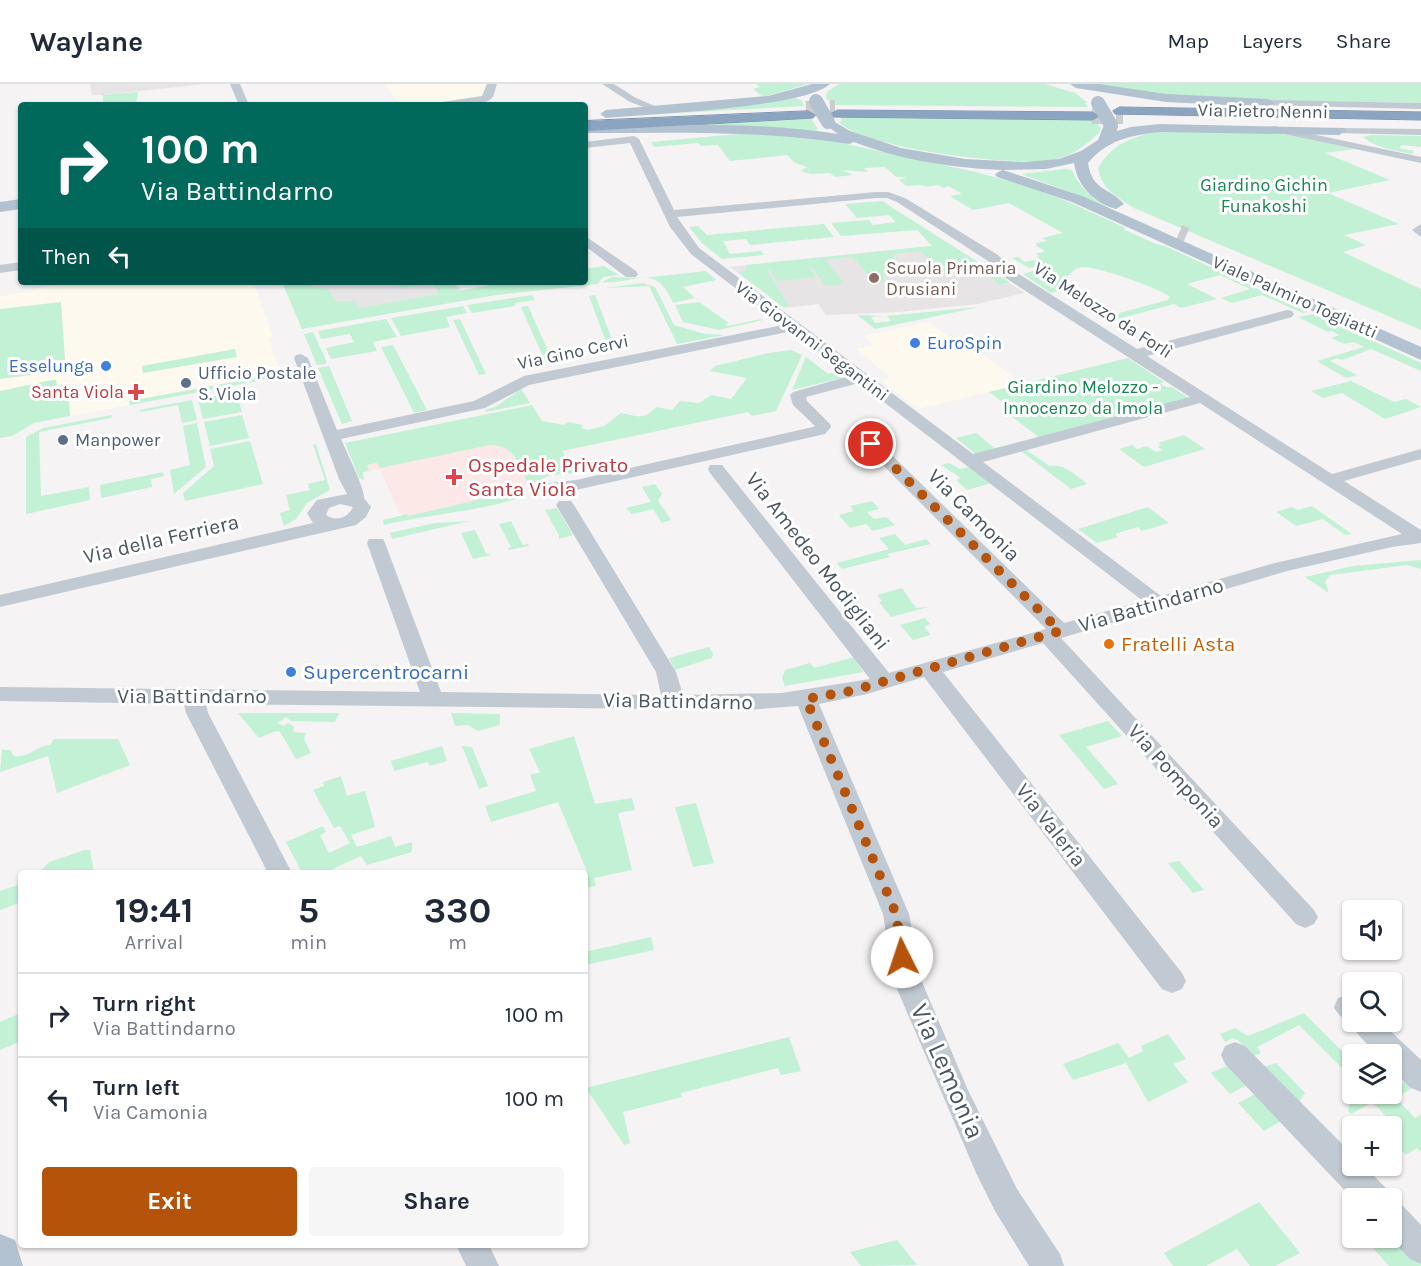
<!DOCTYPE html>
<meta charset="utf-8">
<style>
:root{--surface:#fff;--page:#f6f6f7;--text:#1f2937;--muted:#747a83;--line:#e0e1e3;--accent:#b45309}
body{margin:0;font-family:Karla,sans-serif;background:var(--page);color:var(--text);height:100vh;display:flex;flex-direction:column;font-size:22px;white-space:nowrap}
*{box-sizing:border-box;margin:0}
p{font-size:20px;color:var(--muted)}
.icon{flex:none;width:33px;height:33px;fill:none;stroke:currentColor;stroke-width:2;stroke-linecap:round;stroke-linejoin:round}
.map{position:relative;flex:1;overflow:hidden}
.panel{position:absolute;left:18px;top:786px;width:570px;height:378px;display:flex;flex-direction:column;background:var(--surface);border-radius:6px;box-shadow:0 2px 4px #0004}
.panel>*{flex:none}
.hud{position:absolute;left:18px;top:18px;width:570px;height:183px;border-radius:6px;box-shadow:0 2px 4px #0004;background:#00695c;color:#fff;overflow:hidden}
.buttons{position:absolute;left:1342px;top:816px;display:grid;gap:12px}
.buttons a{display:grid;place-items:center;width:60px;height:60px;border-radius:6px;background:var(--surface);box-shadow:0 2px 4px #0004;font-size:30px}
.pin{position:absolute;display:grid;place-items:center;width:51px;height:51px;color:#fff;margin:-26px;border:3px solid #fff;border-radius:50%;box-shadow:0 2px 6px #0007}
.me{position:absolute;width:66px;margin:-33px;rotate:356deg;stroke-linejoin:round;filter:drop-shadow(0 0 4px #0008)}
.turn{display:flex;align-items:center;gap:21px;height:126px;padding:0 24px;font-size:27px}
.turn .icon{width:78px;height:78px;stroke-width:2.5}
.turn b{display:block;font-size:42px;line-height:51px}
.then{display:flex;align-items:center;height:57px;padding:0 24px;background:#0003;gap:12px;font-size:22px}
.eta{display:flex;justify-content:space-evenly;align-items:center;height:102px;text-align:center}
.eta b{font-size:36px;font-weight:700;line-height:42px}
.primary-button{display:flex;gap:12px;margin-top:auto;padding:12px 24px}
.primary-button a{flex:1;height:69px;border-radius:6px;background:var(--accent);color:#fff;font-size:24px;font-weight:700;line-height:69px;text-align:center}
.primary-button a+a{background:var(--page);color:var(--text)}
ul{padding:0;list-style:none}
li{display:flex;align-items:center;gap:18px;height:84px;padding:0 24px;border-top:2px solid var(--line)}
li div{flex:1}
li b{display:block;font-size:22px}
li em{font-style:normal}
header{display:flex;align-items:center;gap:36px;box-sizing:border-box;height:84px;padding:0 30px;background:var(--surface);border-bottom:2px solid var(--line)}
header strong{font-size:28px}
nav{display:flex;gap:33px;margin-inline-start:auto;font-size:21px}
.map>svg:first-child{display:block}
.commercial{fill:#fdf9ef}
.education{fill:#e6e4e5}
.medical{fill:#fce8e6}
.green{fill:#c3f1d5}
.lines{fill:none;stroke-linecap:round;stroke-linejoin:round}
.major-tunnel{stroke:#caccce;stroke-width:17;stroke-dasharray:17 9;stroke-linecap:butt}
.highway-tunnel{stroke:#caccce;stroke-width:16;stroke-dasharray:16 8;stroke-linecap:butt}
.highway-casing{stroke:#7690ad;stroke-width:1}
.minor{fill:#c1cad2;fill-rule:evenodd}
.major{fill:#b3c2d1;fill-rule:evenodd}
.highway{fill:#8ba5c1;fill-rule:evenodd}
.major-bridge{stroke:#b3c2d1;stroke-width:14}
.route{stroke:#b45309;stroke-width:10;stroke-dasharray:0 18}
.education-dot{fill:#8d6e63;stroke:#fff;stroke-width:2}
.shop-dot{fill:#3f7fe0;stroke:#fff;stroke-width:2}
.service-dot{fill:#5c6f8a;stroke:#fff;stroke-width:2}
.health-dot{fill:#e0444e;stroke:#fff;stroke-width:2}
.food-dot{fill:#e8710a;stroke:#fff;stroke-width:2}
.labels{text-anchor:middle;stroke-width:6;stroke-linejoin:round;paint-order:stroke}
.far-street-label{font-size:18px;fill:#4a5661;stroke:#fff}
.far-park-label{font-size:18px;fill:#17864f;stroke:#fff}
.far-education-label{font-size:18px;fill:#785e54;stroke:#fff;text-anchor:start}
.far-shop-label{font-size:18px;fill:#366cbe;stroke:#fff;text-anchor:start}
.far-service-label{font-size:18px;fill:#4e5e75;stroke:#fff;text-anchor:start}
.far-health-label{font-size:18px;fill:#be3a42;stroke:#fff;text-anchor:end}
.health-label{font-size:21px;fill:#be3a42;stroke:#fff;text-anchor:start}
.street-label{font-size:21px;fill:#4a5661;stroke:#fff}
.food-label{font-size:21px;fill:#c56008;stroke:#fff;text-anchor:start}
.shop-label{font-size:21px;fill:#366cbe;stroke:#fff;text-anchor:start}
.near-street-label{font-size:26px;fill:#4a5661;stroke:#fff}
</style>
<header>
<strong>Waylane</strong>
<nav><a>Map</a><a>Layers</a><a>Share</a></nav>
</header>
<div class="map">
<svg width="1421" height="1182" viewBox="0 0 1421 1182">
<rect width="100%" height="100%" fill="#f5f3f3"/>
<g class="commercial">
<polygon points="385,0 485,0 487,2 485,12 479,14 428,21 400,21"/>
<polygon points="65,198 253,198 273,252 269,255 280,289 262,296 34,339 12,352 0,354 0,213"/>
<polygon points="929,238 955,257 963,255 1022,300 918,325 880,296 890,293 856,265 874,261 864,252"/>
</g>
<g class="education">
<polygon points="90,0 205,0 103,11 92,11"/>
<polygon points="950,160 1025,209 977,220 899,228 826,231 818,220 785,224 730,183"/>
<polygon points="288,198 455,198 461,206 302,234"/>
</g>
<polygon class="medical" points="491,361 500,361 509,365 527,399 525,405 408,432 407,430 400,431 380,385 369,387 367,381"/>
<g class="green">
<polygon points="756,0 808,0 763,13 753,5 760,3"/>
<polygon points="840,0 1045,0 1075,9 1088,19 1085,19 1088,23 833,21 830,16 827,16 826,11 829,6"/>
<polygon points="1092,0 1421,0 1421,19 1186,15"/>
<polygon points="138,8 136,21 103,21 103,11"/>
<polygon points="794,14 801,16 804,22 623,32"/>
<polygon points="810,33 818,45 814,47 628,43"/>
<path d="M840 33 1094 34 1101 44 1099 49C1087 60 1073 71 1057 75 1021 84 863 65 839 38L842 37Z"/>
<path d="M1166 47 1263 48 1291 51 1354 65 1325 69 1390 96 1328 109 1399 140 1344 151 1366 161 1343 168 1421 205V246L1134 124C1116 112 1102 106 1098 84 1112 59 1139 49 1166 47Z"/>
<path d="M749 49 837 58 976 88 1026 102 1064 116 1126 144 1123 145 1156 160 1165 162 1308 228 1302 229 1262 211 1232 219 1221 214 1250 205 1220 191 1187 200 1217 215 1181 224 1174 220 1115 236 1109 232 1167 216 1170 213C1160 204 1098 183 1084 183 1075 183 1070 190 1064 196L1072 203 1051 209 1023 190 1049 182 1046 180 1029 184 1012 174 1018 173 1025 178 1039 175 1037 173 1039 172 1036 170 1045 167 1035 161H1037L1036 159 1047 157 1042 154 1063 149 1009 119 973 126 950 112 962 110 949 102 943 104 938 101 926 103 922 101 906 102 899 96 907 93H896L885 83 864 84 868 88 842 86 853 91 835 93 830 89 811 90 801 87 807 83 795 79 787 71 730 77 718 61 701 62 698 59 654 63 651 58Z"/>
<path d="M1371 51 1421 52V63L1402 61 1399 64 1414 67 1412 70C1396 67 1374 63 1363 53Z"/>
<path d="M1066 85 1072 86C1086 123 1139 136 1172 151L1076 110 1021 90Z"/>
<polygon points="882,117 1009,198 999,201 983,185 941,189 921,167 891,170 904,186 890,187 883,193 886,198 874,199 853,173 826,176 844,200 826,202 812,183 809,183 816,193 777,197 770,186 767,187 789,222 783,223 739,189 746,186 746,181 932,162 917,146 841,152 831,139 869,136 873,141 896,138 889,131 857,134 845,120"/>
<polygon points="824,140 834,153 750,161 746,155 723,157 730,170 761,167 764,171 722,175 702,159 689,143 698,142 707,151"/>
<polygon points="604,182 619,191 603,193 598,200 496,211 302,245 282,198 311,198 313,203 329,205 335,217 354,217 358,224 439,210 432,199 401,205 397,198 452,198 458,207 509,198 585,198 585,185"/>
<path d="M706 187 716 196 683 203 695 214 673 219C655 177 635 201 602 198L612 193 643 194Z"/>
<polygon points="643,199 655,203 674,241 705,250 725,251 677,260 649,202 605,204"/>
<polygon points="532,211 535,216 515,219 515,222 472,229 467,221"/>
<polygon points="595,211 615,263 608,263 589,212"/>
<polygon points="61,218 65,276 56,278 56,285 53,288 0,295 0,225"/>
<polygon points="699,218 729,239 725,240 728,242 761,235 763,236 719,246 683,238 675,221"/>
<polygon points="463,222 467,229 446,233 450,243 401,252 391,234"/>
<polygon points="528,222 553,278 546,279 521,223"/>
<polygon points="979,223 875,245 857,231 883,232 871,233 875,239 891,237 887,232"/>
<polygon points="1314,230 1421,279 1421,287 1371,265 1342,276 1337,274 1330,277 1357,291 1346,294 1317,277 1364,263 1354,258 1344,260 1331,254 1339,251 1332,247 1328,248 1298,233"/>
<polygon points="386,235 397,253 373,258 377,267 331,275 326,264 354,258 350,250 321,255 318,247"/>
<polygon points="460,235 486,290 479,291 453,236"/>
<polygon points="313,248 326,276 326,280 317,281 304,250"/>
<polygon points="393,261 427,326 414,329 381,263"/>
<polygon points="235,265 237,273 143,289 142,282"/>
<path d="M791 266 802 271 776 327 752 332 748 328 562 367 575 389 551 391 528 401C519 379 512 357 485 362L380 384 377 379 367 381 369 387 363 388 364 396 359 394 345 359 532 321 542 337 564 341 568 338 583 341 581 344 588 346 604 342 621 329C638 332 643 337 656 323L672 326 680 317 699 319 711 311 731 315 747 294 710 287 715 282 768 269Z"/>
<polygon points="806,273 828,290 835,288 842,294 792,306"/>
<polygon points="1128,274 1164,298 1160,299 1166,303 1172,303 1189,314 1040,354 1007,329 1014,327 989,308"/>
<polygon points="329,282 352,337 342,340 318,284"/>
<polygon points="272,291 262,296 130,321 129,317"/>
<polygon points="52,296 56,296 57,302 68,300 70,332 34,339 12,352 0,354 0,307"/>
<polygon points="1351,297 1394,318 1406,315 1421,323 1385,335 1342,309 1323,314 1311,307"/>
<polygon points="521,305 530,319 486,328 485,326 497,322"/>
<polygon points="236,308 242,328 203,335 198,315"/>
<polygon points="192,316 197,336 182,339 178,321 141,328 139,326"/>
<polygon points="112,331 111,334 39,348 41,412 89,403 90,416 26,430 26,353 43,344"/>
<polygon points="242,331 249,354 210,362 204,338"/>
<polygon points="197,339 206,383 174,410 170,386 190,381 183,342"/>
<polygon points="976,349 997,366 977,371 956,354"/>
<polygon points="1184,351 1205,365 1144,383 1119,365 1132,361 1137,365 1147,362 1156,368 1163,366 1158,363 1161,361 1158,359"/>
<polygon points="250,357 263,400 185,417 183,409 214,382 210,365"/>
<polygon points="316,360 330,406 307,419 296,435 284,442 280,429 290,426 286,411 310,406 308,400 325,396 313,361"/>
<path d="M1026 366 1050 382C1063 379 1077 392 1087 400L1071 405 1021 367Z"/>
<polygon points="949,379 960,385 970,383 992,399 967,406 956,396 961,394 941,381"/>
<polygon points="163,388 164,392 151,395 152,403 101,414 100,401"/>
<polygon points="655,400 662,410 658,417 671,436 662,439 653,425 632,430 626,424 651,418 642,403"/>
<path d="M525 405 519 414C475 428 429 430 384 441L383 436 407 430 408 432Z"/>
<polygon points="872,417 879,425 867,428 874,435 886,433 895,441 873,447 866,440 850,444 839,431 854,427 850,422"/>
<polygon points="1312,422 1352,450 1345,451 1323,435 1296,442 1276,428 1292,423 1298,426"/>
<polygon points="1148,423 1169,439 1142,447 1138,443 1115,450 1118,453 1097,459 1078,445"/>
<polygon points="557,424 573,451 559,455 559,451 545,426"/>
<polygon points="469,437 392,455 390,449 435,439"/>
<polygon points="511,437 523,461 528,460 529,462 509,466 508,464 511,463 499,440"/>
<polygon points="475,446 486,469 491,471 473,475 461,449"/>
<polygon points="895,450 905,461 926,455 931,460 887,470 890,473 842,485 837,479 889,465 879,454"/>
<polygon points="1421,476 1421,485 1407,481 1330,491 1325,498 1329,509 1305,493 1353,482"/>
<polygon points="902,504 916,524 928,523 891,533 879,518 882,517 877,511"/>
<polygon points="925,534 930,540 924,543 931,551 913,556 900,541"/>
<polygon points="709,563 713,570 712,574 675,586 669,574"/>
<polygon points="854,573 863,588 785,602 782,594 785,586 810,579 814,584"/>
<polygon points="238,629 339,629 335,638 291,637 286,633 278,639 284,642 288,639 294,643 293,648 306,649 304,655 311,669 296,675 280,648 276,647 259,654"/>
<polygon points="451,629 500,630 500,641 478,647 468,641 455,642"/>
<polygon points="1108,637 1122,652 1086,663 1118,700 1104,705 1059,651"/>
<polygon points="574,652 595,720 632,714 635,726 618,729 632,786 594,794 596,802 585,804 585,792 588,790 558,718 491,738 485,722 536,707 530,691 540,688 529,665"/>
<path d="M54 655H118L130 681 57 709 48 672 0 688 2 666H10L14 672C30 674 37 661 50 661Z"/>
<polygon points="442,662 447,677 430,682 428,678 394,687 391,677"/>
<polygon points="462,662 472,663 488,702 479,705"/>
<polygon points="341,692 347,712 365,707 374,739 375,743 351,751 357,763 391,752 395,763 412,758 412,768 367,781 361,772 324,789 302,789 286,758 323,742 326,748 320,751 329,769 350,759 340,742 334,744 313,706 324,702 323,698"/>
<polygon points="696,719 714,779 693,783 675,723"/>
<polygon points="85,766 90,766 94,789 39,789 49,778"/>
<polygon points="1179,777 1204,806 1193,809 1168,779"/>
<polygon points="17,801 21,802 21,818 0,826 0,807"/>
<polygon points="651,853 654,866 585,881 585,868"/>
<polygon points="21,929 21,957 0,966 0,938"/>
<polygon points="1304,929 1353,978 1353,1010 1392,1010 1392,1005 1406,997 1414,1003 1396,1014 1415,1034 1421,1030 1421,1068 1417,1064 1406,1071 1392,1057 1392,1042 1377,1042 1389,1035 1372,1018 1351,1030 1348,1027 1352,1008 1344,996 1350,992 1299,941 1257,963 1261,969 1253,972 1239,957 1233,954 1225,958 1220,950 1235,944 1248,952"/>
<polygon points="1168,950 1186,975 1173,980 1188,998 1148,1018 1126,979 1073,996 1063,980 1118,959 1129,974 1143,967 1141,962"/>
<polygon points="789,953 801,987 781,991 778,984 681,1009 682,1013 623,1028 630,1059 624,1061 586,1004"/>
<polygon points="1276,979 1305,1009 1298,1019 1264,983"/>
<polygon points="1230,980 1248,1000 1230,1010 1211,989"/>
<polygon points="1257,1009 1283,1036 1264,1047 1238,1019"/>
<polygon points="1259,1118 1300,1169 1275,1182 1250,1182 1237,1165 1206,1182 1173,1182 1164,1169"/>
<polygon points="1394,1153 1421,1181 1421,1182 1389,1182 1373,1164"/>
<polygon points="897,1156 917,1181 861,1182 850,1168"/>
</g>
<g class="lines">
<polyline class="major-tunnel" points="1179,149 1186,152"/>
<g class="highway-tunnel">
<polyline points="806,25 835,24"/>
<polyline points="1092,32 1123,32"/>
</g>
<defs>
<g id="highway">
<polygon points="1120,23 1421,28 1421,36 1115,30 1113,27"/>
<polygon points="838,26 1092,28 1099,32 1092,36 833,33 831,30"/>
<polygon points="808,27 815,31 813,34 585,47 585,37"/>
</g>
</defs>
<use href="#highway" class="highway-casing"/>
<g class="minor">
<polygon points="230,0 240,0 249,21 239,21"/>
<path d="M487 0H497C495 4 495 11 492 14 485 23 448 21 437 21L442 18 482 12Z"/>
<polygon points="602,0 614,0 636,14 662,25 657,28 630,18"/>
<polygon points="1268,16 1421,19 1421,25 1265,21 1265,17"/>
<polygon points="1274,42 1421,73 1421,79 1270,47 1270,43"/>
<polygon points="1339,44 1421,45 1421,51 1335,49 1334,47"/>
<path d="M634 52 639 55 674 126 876 108H888L905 114 998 171 1014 187 1137 265 1287 226 1292 227 1294 230 1292 233 1147 272 1332 390 1421 365V375L1344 397 1421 446V459L1392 463 1287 487 1061 554 1314 826 1318 833 1314 840 1305 844 1296 840 1043 559 943 588 1182 889 1186 897 1182 905 1172 909 1162 905 924 593 867 610 819 620 909 830 922 898 967 1004 1017 1105 1060 1170 1064 1182H1029L995 1127 977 1091 894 898 883 830 798 622 747 626 206 620 208 629 292 789H268L186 629 184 620 0 617V603L420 608 367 459 369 455H383L385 459 441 608 661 611 656 588 556 421 559 417H571L574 421 676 588 683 611 782 609 870 595 710 389 708 385 710 381H722L889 589 1046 545 851 349 849 346 851 343H863L1064 539 1143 517 859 299 806 313 807 317 830 340 831 343 825 350 576 406 549 407 546 403 549 399 576 396 813 343 815 342 793 321 790 311 793 308 850 292 792 247 529 301 485 324 341 355C346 367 365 405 364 414L371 423 366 433 356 441 0 523V511L313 439 307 429 317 416 347 410 339 395 294 274 296 271 301 270 308 274 337 346 474 317 524 292 783 241 691 170 670 143 630 59 585 64V58ZM876 114H887L897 118 988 177 1004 193 1190 313 973 370 699 164 677 133ZM1200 319 1402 450 1275 479 1161 512 983 378ZM340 420 353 423C348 434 336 438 326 431L329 424Z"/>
<polygon points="1421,140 1421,153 1412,146"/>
<polygon points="585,152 636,187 638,190 636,193 626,193 585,162"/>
<polygon points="21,178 21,186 0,189 0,181"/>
<path d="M1348 911 1353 913V938H1381L1421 976V1008L1411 1004 1392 986V970H1377C1367 961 1359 951 1350 941 1345 933 1339 934 1334 923L1338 914Z"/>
<polygon points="1235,958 1245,962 1353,1071 1353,1082 1364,1082 1385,1103 1389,1114 1353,1115 1225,980 1221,971 1225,962"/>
<polygon points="1392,1117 1403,1122 1421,1141 1421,1180 1410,1175 1389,1154 1392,1154"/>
<polygon points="456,1161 489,1161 499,1182 466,1182"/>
</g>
<g class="major">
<path d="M812 0H830C804 24 648 30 606 34L600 30 606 26 768 12Z"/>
<polygon points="1070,0 1099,0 1166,10 1268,15 1274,19 1268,23 1166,18 1076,4"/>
<path d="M828 34 850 47 901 64 965 75 1024 78 1059 75 1081 67 1098 56 1104 41 1111 37 1118 41 1117 47 1131 43 1160 40 1344 44 1346 47 1339 51 1160 48C1131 51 1107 56 1088 79 1092 107 1109 103 1124 120L1116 125C1094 119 1077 101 1074 79L1046 85 1003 86 1082 112 1421 263V276L1072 118 997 93 995 90 1002 86C953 84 900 76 854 58L849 60C761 46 673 49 585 49V41C669 41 754 37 838 50L822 38Z"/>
<polygon points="21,115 21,125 0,128 0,118"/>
<polygon points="0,1150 15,1156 23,1182 0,1182"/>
</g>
<use href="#highway" class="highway"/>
<g class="major-bridge">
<polyline points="816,17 828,38"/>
<polyline points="1098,19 1111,41"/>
</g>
</g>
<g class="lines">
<polyline class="route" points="871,360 1060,547 851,607 806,615 896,830 902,873"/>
</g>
<circle class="education-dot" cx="874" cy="194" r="6"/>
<g class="shop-dot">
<circle cx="915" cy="259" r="6"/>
<circle cx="106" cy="282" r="6"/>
<circle cx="291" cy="588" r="6"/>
</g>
<g class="service-dot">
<circle cx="186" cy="299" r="6"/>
<circle cx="63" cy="356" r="6"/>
</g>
<g class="health-dot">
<path d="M133 299h6v6h6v6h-6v6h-6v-6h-6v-6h6z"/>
<path d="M451 384h6v6h6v6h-6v6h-6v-6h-6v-6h6z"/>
</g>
<circle class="food-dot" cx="1109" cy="560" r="6"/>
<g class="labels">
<g class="far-street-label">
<text transform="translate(1263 27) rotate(1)" y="6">Via Pietro Nenni</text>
<text transform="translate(1295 213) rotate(24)" y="6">Viale Palmiro Togliatti</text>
<text transform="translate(1103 226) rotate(33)" y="6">Via Melozzo da Forlì</text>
<text transform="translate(812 257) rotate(37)" y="6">Via Giovanni Segantini</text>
<text transform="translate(573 268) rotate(-12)" y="6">Via Gino Cervi</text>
</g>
<g class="far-park-label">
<text x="1264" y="107">Giardino Gichin<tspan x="1264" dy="21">Funakoshi</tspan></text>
<text x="1083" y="309">Giardino Melozzo -<tspan x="1083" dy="21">Innocenzo da Imola</tspan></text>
</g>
<g class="far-education-label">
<text x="886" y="190">Scuola Primaria<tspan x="886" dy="21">Drusiani</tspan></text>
</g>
<g class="far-shop-label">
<text x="927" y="265">EuroSpin</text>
<text x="94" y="288" text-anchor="end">Esselunga</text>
</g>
<g class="far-service-label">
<text x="198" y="295">Ufficio Postale<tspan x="198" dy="21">S. Viola</tspan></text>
<text x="75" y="362">Manpower</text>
</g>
<g class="far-health-label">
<text x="124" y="314">Santa Viola</text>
</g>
<g class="health-label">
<text x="468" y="388">Ospedale Privato<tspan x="468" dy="24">Santa Viola</tspan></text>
</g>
<g class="street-label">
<text transform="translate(974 431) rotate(45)" y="7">Via Camonia</text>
<text transform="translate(161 455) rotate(-13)" y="7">Via della Ferriera</text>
<text transform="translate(818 477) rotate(52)" y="7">Via Amedeo Modigliani</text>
<text transform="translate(1151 521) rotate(-16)" y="7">Via Battindarno</text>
<text x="192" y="619">Via Battindarno</text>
<text transform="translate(678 617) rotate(1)" y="7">Via Battindarno</text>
<text transform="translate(1176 692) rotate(48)" y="7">Via Pomponia</text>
<text transform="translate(1051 741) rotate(52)" y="7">Via Valeria</text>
</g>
<g class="food-label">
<text x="1121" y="567">Fratelli Asta</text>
</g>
<g class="shop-label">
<text x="303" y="595">Supercentrocarni</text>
</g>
<g class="near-street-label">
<text transform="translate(948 987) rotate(66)" y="9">Via Lemonia</text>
</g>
</g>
</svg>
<div class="buttons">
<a><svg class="icon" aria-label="sound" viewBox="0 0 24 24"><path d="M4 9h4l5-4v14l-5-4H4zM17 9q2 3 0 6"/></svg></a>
<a><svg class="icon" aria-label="search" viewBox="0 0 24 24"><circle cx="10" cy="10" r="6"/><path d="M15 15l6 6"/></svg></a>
<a><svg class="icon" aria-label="layers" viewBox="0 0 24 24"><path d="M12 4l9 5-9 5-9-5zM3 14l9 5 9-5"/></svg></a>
<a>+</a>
<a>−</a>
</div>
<div class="pin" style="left:871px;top:360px;background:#d93025"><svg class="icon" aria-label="arrive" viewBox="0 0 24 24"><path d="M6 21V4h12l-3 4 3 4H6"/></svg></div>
<svg class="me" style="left:902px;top:873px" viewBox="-20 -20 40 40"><circle r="19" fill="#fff"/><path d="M0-13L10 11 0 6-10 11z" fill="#b45309"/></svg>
<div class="hud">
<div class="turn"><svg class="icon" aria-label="right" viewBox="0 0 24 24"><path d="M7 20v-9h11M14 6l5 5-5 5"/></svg><div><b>100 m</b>Via Battindarno</div></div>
<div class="then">Then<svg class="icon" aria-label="left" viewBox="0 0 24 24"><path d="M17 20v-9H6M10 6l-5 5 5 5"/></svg></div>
</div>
<section class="panel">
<div class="eta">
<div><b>19:41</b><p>Arrival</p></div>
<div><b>5</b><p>min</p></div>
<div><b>330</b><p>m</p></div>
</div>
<ul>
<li><svg class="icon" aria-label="right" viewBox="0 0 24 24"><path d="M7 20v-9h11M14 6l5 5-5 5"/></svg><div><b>Turn right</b><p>Via Battindarno</p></div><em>100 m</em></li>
<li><svg class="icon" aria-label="left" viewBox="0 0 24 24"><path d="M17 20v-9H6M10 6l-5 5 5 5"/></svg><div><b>Turn left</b><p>Via Camonia</p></div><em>100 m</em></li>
</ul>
<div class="primary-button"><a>Exit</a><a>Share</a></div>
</section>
</div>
